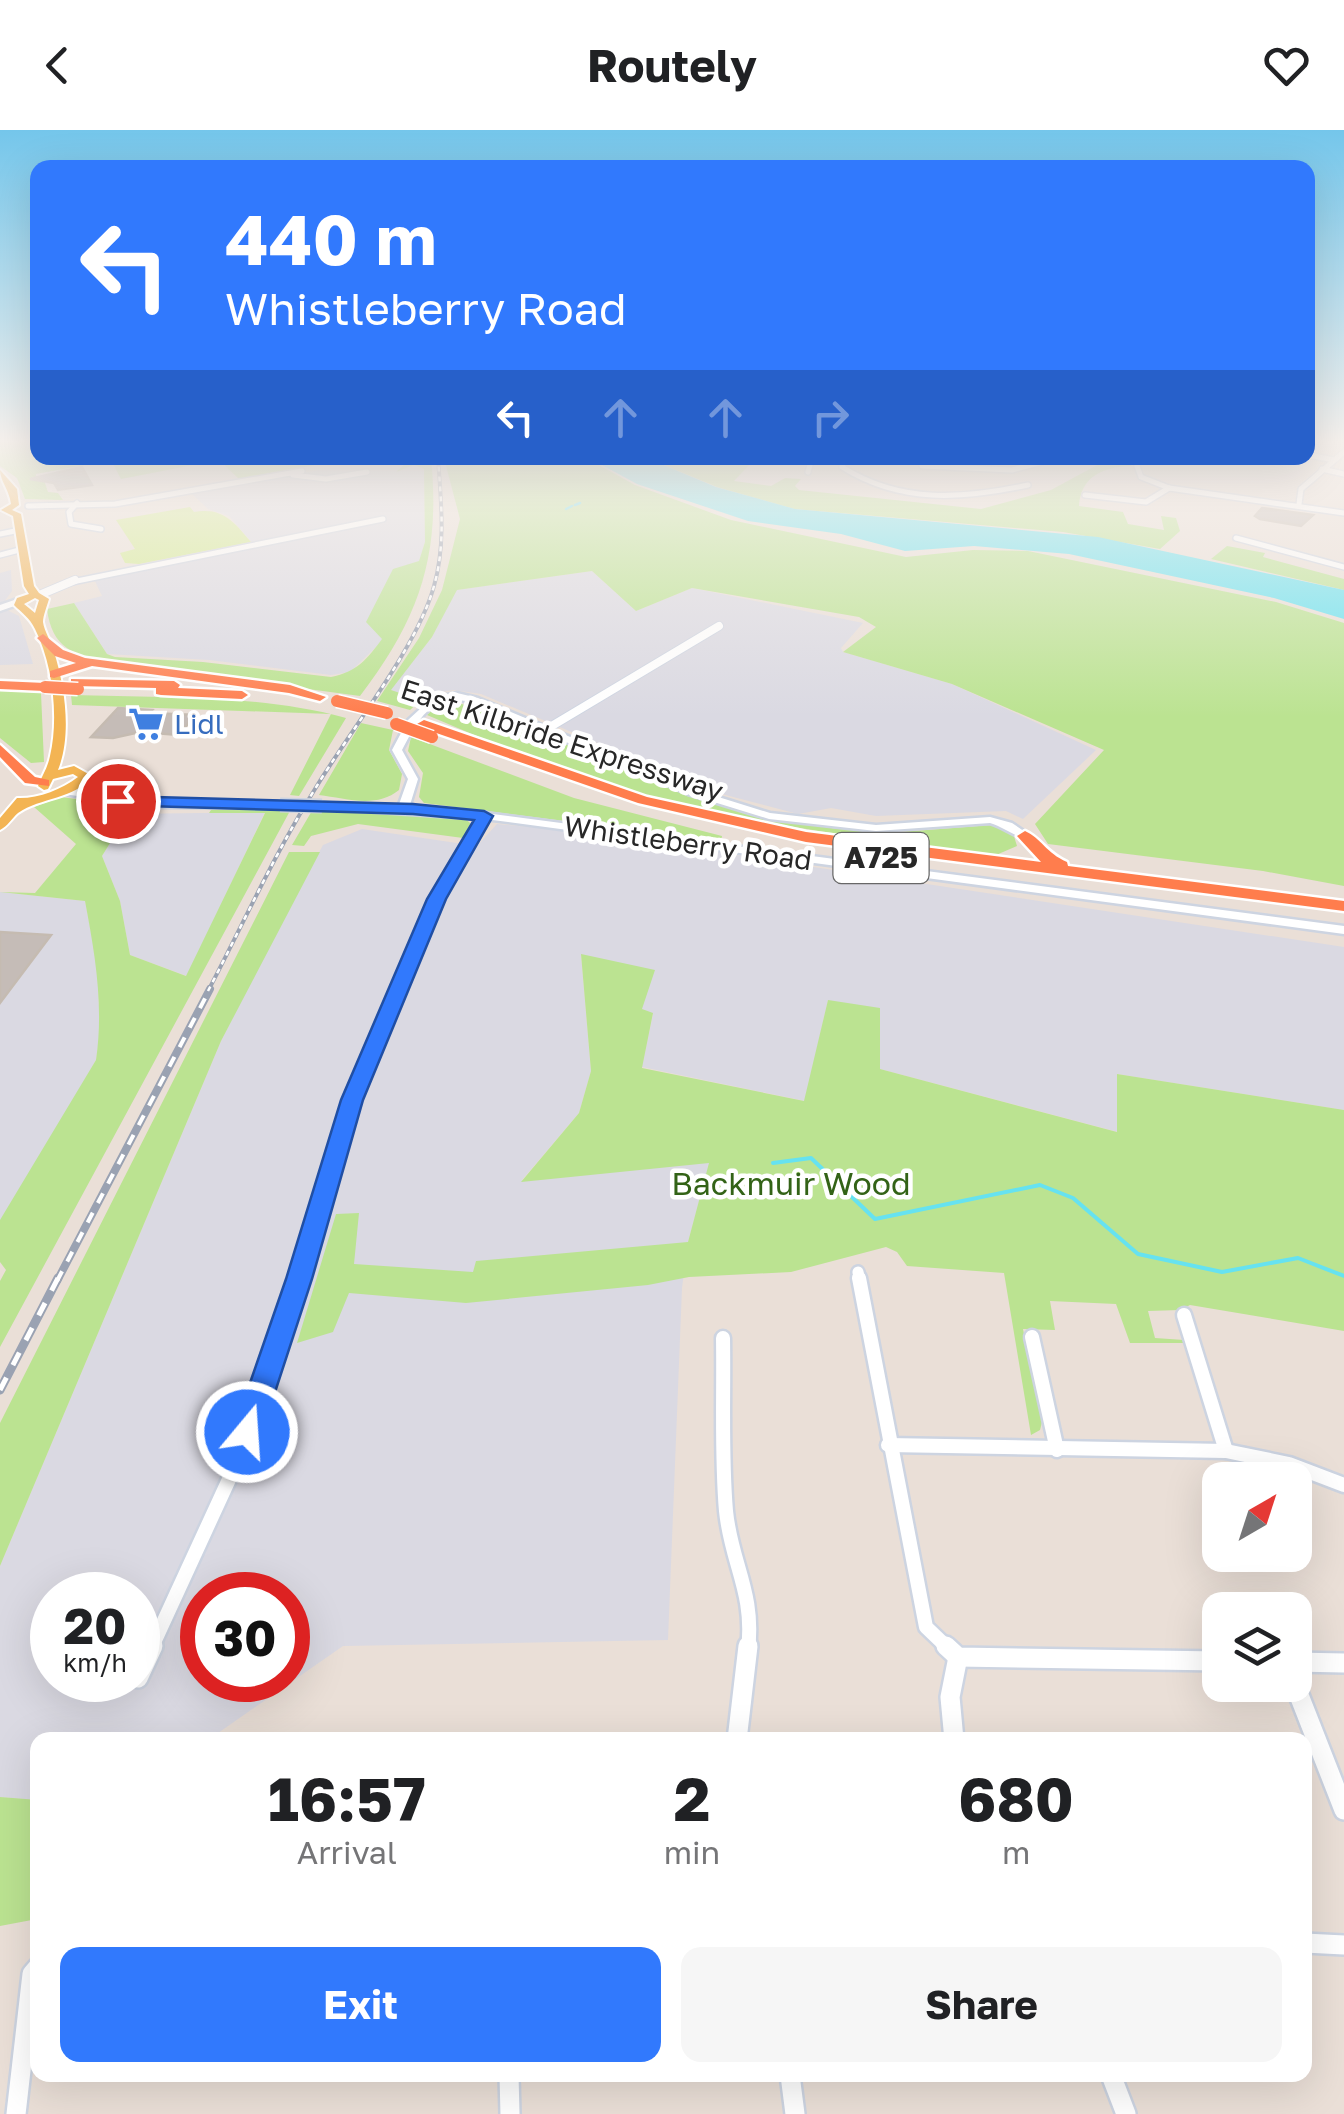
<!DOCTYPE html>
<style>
:root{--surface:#fff;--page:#f6f6f6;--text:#202124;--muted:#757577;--accent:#3179fd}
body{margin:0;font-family:"Golos Text",sans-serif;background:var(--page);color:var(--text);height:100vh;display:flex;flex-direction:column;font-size:38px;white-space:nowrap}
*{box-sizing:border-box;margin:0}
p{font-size:32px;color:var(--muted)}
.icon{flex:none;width:55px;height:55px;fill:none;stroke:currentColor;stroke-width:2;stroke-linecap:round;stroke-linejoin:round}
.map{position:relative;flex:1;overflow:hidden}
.sheet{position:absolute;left:30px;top:1602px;width:1282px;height:350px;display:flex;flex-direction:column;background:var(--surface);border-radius:20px;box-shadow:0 10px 40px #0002}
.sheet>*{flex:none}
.hud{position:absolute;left:30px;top:30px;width:1285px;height:305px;border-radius:20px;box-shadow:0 10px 40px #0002;background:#3179fd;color:#fff;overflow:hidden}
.needle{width:65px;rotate:39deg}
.buttons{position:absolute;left:1202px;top:1332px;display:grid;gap:20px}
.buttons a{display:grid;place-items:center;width:110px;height:110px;border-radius:20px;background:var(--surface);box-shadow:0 10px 40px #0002;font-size:50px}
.speed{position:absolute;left:30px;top:1442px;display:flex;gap:20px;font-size:50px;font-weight:700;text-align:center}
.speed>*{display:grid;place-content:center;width:130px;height:130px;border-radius:50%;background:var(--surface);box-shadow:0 10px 40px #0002;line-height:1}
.speed small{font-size:25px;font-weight:400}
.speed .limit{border:15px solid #d22;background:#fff;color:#111}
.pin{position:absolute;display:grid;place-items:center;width:85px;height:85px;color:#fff;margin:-42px;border:5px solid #fff;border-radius:50%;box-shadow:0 2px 10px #0007}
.me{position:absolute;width:110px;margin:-55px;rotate:18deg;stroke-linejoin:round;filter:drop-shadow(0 0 8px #0008)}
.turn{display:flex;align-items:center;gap:35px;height:210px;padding:0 30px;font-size:45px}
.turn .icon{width:130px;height:130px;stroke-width:2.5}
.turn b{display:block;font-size:70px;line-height:85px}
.lanes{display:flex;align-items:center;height:95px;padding:0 30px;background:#0003;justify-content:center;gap:50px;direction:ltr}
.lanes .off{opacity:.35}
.eta{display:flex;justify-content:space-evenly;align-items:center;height:170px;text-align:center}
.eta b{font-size:60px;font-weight:700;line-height:70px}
.cta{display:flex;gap:20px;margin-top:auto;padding:20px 30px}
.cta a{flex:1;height:115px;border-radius:20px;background:var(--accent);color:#fff;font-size:40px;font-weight:700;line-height:115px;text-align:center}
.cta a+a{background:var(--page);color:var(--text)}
header{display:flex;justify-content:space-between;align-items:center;height:130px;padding:0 30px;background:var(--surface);font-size:45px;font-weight:700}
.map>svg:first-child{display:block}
.industrial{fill:#dad9e2;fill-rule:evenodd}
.green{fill:#bbe391}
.pitch{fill:#d2eb8c}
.water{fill:#66e2f0}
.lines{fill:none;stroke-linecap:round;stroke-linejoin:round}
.stream-far1{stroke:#66e2f0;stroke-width:2.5}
.stream{stroke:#66e2f0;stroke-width:4}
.building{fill:#c5bcb7;stroke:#c5bbb1;stroke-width:2.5}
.street-far5-casing{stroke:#cdd4e1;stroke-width:8}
.street-far4-casing{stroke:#cdd4e1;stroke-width:10}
.street-far3-casing{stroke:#cdd4e1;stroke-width:12}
.street-far2-casing{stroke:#cdd4e1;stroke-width:16}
.street-far1-casing{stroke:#cdd4e1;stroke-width:19}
.street-casing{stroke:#cdd4e1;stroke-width:24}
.secondary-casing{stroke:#cdd4e1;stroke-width:5}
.primary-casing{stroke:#fff;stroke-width:4}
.highway-casing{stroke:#fff;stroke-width:5}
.street-far5{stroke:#fff;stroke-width:5}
.street-far4{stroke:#fff;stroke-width:8}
.street-far3{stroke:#fff;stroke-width:9}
.street-far2{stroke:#fff;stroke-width:11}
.street-far1{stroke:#fff;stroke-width:14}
.street{stroke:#fff;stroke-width:19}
.secondary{fill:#fff;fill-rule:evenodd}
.primary{fill:#f3b453;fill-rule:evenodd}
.highway{fill:#ff7d4d;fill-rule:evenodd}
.rail-far2-casing{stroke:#9aa2b2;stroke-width:4}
.rail-far1-casing{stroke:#9aa2b2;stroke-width:8}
.rail-casing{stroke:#9aa2b2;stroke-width:9}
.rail-far2{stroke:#fff;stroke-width:2.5;stroke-dasharray:5;stroke-linecap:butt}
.rail-far1{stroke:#fff;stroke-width:4;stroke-dasharray:11;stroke-linecap:butt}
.rail{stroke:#fff;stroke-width:5;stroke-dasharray:14;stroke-linecap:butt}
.secondary-bridge-casing{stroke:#cdd4e1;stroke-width:15;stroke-linecap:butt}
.highway-bridge-casing{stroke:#fff;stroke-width:15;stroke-linecap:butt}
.secondary-bridge{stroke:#fff;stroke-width:11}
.highway-bridge{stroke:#ff7d4d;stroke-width:12}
.route{fill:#3179fd;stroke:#204fa4;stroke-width:2.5}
.labels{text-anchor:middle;stroke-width:9;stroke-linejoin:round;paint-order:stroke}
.far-shop-label{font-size:28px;fill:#366cbe;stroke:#fff;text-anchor:start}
.far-street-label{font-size:28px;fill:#272727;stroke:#fff}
.shield{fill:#fff;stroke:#686868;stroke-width:2.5}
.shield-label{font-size:30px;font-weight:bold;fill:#272727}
.park-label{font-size:32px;fill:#336317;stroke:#fff}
</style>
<header><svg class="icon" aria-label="back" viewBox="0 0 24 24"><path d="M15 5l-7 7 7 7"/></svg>Routely<svg class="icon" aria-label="heart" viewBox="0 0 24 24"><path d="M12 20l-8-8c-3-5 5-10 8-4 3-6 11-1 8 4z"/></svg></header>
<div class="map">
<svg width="1344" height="1984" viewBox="0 0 1344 1984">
<rect width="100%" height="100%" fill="#eadfd7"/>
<g class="industrial">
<polygon points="387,328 403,328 424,339 425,412 401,493 350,542 331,545 209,530 107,524 74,473 102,466 94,449 254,415 229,386 208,379 191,363"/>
<polygon points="11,440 12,461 4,472 5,479 19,486 33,534 0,535 0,443"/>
<polygon points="592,441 636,481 692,458 863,493 841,518 843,522 952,554 1096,620 1023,689 1006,681 876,686 831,678 798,684 714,662 481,564 454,560 429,564 421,570 390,560 432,507 456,460"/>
<polygon points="265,682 187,846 130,825 120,771 102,726 128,684"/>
<path d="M497 694 582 702 1344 817V980L1117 944 1118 1002 880 939 828 870 805 971 642 937 653 884 641 880 581 825 591 941 579 983 522 1050 710 1032 688 1112 682 1158 668 1510 343 1516 208 1610H38L37 1670 0 1667V1436L221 911 273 808 323 715 362 699 477 716ZM52 1465H138V1550H52ZM202 1465H288V1550H202Z"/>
<polygon points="0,762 85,771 97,832 100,901 96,930 0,1096"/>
</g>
<g class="green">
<polygon points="0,310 37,310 38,328 349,329 239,349 219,330 121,349 111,330 36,344 36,351 44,350 48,362 58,363 63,370 25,369 17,348 0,336"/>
<path d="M403 328H431C441 426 419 489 360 566L108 532C73 525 52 518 47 479L74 473 107 524 115 527 203 532 331 547C357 542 367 529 382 509L366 492 393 439 419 431 425 412 424 339 414 335 396 342 406 333Z"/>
<polygon points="444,328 586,328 635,355 731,390 906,427 973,420 1028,421 1276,472 1344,493 1344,756 1263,741 1048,714 1035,694 1104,620 952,554 843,522 876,497 859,487 692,458 636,481 592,441 457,460 432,507 391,560 421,570 410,580 377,571 419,508 442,460 460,389"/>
<path d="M647 328H756L734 351 771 356 785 348 801 349 795 356 799 360 981 379 1051 360 1110 328H1133L1131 336C1103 337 1081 346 1079 376L1123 382 1128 394 1164 400 1161 386 1176 388 1180 401 1160 419 1063 402 794 379 717 357Z"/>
<polygon points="1227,416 1265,423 1263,427 1344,449 1344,460 1211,429"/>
<polygon points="0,559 41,563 44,632 31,633 0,608"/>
<path d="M71 565C162 568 258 564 346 588L299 666 290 665 331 584 72 575Z"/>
<path d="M456 572 547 603 714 674 771 689 838 699 901 702 992 695 1013 703 1017 716 996 725C890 711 782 699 679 674 592 653 509 620 427 585L435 577Z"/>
<path d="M361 593 393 600 389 620 402 644 399 660C376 679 345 668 319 665Z"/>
<polygon points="411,607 574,668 722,706 721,711 424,673 419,667 423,643 408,621"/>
<path d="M61 667 143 678 140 684H128L102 726 120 771 130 825 186 846 265 683H209L211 680 291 679 0 1217V1151L6 1140 0 1132V1090L96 930C104 876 95 824 85 771L0 762 35 763 76 714 34 677Z"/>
<polygon points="313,679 450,688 466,689 471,694 463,708 358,694 311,706 304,716 292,715"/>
<polygon points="289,722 320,722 221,911 0,1436 0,1293"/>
<polygon points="581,824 655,840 642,879 653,883 642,938 804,971 828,870 880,878 880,939 1117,1002 1117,944 1344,980 1344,1201 1190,1175 1180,1180 1148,1181 1155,1208 1184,1210 1185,1213 1130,1213 1116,1174 1050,1171 1055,1200 1023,1199 1042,1292 1040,1300 1031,1305 1004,1143 907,1136 897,1122 886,1117 791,1142 689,1147 648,1155 466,1173 349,1163 333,1202 297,1213 336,1084 359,1083 354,1134 473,1142 476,1131 688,1112 709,1033 521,1052 579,983 591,941"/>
<polygon points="0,1667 38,1670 37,1789 0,1796"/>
</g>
<path class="pitch" d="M190 377 194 382C223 377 234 392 251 412L139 434 125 433 120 423 135 419 116 390Z"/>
<polygon class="water" points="589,328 647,328 716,357 795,379 1098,407 1344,460 1344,489 1274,468 1069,424 974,416 905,421 841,404 748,391 637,354"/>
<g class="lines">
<g class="stream-far1">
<polyline points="575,375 580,373"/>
<polyline points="566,379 572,376"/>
</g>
<polyline class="stream" points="773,1033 811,1028 875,1089 1040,1055 1073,1068 1138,1124 1222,1142 1298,1128 1344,1146"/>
</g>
<g class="building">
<polygon points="82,337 92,355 58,360 54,353 30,349"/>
<polygon points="1262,378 1306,384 1313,385 1301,396 1260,389 1255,386"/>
<polygon points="118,578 152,580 149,583 195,585 179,605 140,602 113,608 91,607"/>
<polygon points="0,802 51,805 0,873"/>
</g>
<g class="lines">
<defs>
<g id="street-far5">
<polyline points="1308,325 1334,330"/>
<path d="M845 328 842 337C901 374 963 369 1028 355"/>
<polyline points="1140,328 1137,336 1141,347 1169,358 1344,383"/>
<polyline points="922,336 1012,340 1058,328"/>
<polyline points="1322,339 1344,344"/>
<polyline points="808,342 812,328"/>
<polyline points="293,345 326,349 367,342"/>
<polyline points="1085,365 1146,372 1169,358"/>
<polyline points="77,373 69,382 71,394 101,399"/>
<polyline points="1299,374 1301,359 1344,322"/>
<polyline points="28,376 115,374 302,341"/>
<polyline points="0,404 20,400"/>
<polyline points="1236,408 1344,437"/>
<polyline points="0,425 23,419"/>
<polyline points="67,453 383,389"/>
</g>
<g id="street-far4">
<polyline points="37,466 75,450"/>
<polyline points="545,600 719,496"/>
</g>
<polyline id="street-far3" points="398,861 437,769 485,686"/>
<g id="street-far2">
<polyline points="858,1142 860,1151"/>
<polyline points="298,1151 352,970 399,859"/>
</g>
<g id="street-far1">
<polyline points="859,1148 926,1497 949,1519"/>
<polyline points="1184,1185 1226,1321"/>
<polyline points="1032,1207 1057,1320"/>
<path d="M723 1208C724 1265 721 1324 726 1381 731 1433 755 1463 748 1519"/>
<polyline points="888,1315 1226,1321 1289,1334 1344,1355"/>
<polyline points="151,1519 237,1332 299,1148"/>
</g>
<g id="street">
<polyline points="946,1516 958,1527 1220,1531"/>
<polyline points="1295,1532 1344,1533"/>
<polyline points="138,1548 153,1516"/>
<polyline points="1295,1555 1344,1680"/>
<polyline points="737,1610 748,1516"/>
<polyline points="954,1610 950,1567 958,1527"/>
<polyline points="1305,1813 1344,1815"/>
<polyline points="509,1945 510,1984"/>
<polyline points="790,1945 795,1984"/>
<polyline points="1111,1945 1126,1984"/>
<polyline points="16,1984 32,1844 38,1837"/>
</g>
<g id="secondary">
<polygon points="20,468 23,469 23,473 0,481 0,475"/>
<path d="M457 563 478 568 696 660 770 683 876 695 990 687 1012 693 1031 706 1025 709C1013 705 1003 697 990 693L876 701 769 689 688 664 472 572C431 563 419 588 402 620L418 649 409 678 485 683 1344 796V804L485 689 318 678 316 676 322 673 398 677 408 649 392 620 408 590 432 568Z"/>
<polygon points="62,658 148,671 280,672 286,675 280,678 148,677 58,663 57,661"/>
</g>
<path id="primary" d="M0 340 17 359 19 375 12 380 21 384 34 456 39 463 49 469C47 476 43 486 43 492 44 501 52 513 54 522 65 557 72 605 58 640L74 636 92 646C74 670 41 667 18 683 11 689 8 696 0 700V688L17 668C37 669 61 660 78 647L73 644 53 649 48 659 44 660 38 656C42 646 48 637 50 626 59 588 53 534 35 499 30 488 22 483 14 475L17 468 29 464 24 456 13 386 1 380 11 374C9 359 0 351 0 340ZM35 468 39 470 35 483 24 474Z"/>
<g id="highway">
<polygon points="43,504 63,520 85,528 290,555 326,567 320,571 289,563 92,536 54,548 50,547 50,541 76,533 55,526 37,508"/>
<polygon points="71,549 174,551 180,555 178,558 242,561 248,565 242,569 161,565 156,564 156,558 76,556 71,555"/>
<polygon points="0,551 45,553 51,557 45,561 0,559"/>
<path d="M424 590 647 667 806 702 1041 732 1017 706 1025 701C1041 708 1046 723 1067 732L1068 736 1344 771V781L806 712 638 673 419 597 417 594Z"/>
<polygon points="0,615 35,647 49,650 49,656 25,653 0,627"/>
</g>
</defs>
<use href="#street-far5" class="street-far5-casing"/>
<use href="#street-far4" class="street-far4-casing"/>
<use href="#street-far3" class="street-far3-casing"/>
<use href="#street-far2" class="street-far2-casing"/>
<use href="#street-far1" class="street-far1-casing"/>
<use href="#street" class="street-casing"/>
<use href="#secondary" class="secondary-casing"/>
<use href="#primary" class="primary-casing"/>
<use href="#highway" class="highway-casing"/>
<use href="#street-far5" class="street-far5"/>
<use href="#street-far4" class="street-far4"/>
<use href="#street-far3" class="street-far3"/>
<use href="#street-far2" class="street-far2"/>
<use href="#street-far1" class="street-far1"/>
<use href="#street" class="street"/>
<use href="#secondary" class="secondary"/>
<use href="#primary" class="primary"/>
<use href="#highway" class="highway"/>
<defs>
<path id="rail-far2" d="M208 861C243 794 275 723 315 659 349 602 417 518 434 456 446 414 441 371 438 328"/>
<polyline id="rail-far1" points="57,1151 210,859"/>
<polyline id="rail" points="0,1260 58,1148"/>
</defs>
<use href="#rail-far2" class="rail-far2-casing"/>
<use href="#rail-far1" class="rail-far1-casing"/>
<use href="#rail" class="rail-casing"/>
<use href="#rail-far2" class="rail-far2"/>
<use href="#rail-far1" class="rail-far1"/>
<use href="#rail" class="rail"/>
<defs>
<polyline id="secondary-bridge" points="280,675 322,676"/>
<g id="highway-bridge">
<polyline points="45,557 78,559"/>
<polyline points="337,571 387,583"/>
<polyline points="396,594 432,607"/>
</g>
</defs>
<use href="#secondary-bridge" class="secondary-bridge-casing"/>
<use href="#highway-bridge" class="highway-bridge-casing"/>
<use href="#secondary-bridge" class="secondary-bridge"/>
<use href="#highway-bridge" class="highway-bridge"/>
</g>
<linearGradient id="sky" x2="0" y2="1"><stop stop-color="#74c6eb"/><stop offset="0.53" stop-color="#f6f1ed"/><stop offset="1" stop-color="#f6f1ed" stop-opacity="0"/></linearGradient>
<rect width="1344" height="587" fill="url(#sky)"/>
<polygon class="route" points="118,666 413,674 484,681 493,686 446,769 363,970 312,1149 262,1302 257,1311 247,1315 237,1311 233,1302 286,1149 341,970 427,769 474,690 413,684 112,675 110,671"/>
<defs>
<symbol id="supermarket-bare" viewBox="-9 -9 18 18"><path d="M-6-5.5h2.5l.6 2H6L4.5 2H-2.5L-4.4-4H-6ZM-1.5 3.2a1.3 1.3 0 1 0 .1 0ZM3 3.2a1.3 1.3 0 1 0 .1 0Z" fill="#3f7fe0" stroke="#fff" stroke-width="2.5" paint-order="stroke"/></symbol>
</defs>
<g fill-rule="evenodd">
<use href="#supermarket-bare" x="121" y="569" width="50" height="50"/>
</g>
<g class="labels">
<g class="far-shop-label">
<text x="174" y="604">Lidl</text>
</g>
<g class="far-street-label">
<text transform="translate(562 610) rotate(18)" y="10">East Kilbride Expressway</text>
<text transform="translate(688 713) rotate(8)" y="10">Whistleberry Road</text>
</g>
<rect class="shield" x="833.5" y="703" width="95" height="50" rx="8"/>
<g class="shield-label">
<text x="881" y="738">A725</text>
</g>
<g class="park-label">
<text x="791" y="1065">Backmuir Wood</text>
</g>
</g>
</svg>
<div class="buttons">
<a><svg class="needle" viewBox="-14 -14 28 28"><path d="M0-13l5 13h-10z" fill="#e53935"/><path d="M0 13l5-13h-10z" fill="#757577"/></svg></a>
<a><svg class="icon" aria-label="layers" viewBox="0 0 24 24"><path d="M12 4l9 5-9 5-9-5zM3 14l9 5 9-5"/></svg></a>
</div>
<div class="speed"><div>20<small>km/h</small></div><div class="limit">30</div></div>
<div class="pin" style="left:118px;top:671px;background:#d93025"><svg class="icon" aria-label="arrive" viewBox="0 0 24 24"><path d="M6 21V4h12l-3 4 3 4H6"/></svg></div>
<svg class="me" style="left:247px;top:1302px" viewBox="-20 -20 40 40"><circle r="17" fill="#3179fd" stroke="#fff" stroke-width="3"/><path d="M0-11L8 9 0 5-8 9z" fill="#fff"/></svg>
<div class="hud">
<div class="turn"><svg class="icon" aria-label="left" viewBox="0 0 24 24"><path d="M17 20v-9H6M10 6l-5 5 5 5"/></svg><div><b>440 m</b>Whistleberry Road</div></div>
<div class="lanes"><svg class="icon" aria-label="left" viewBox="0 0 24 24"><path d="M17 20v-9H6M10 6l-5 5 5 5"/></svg><svg class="icon off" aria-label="ahead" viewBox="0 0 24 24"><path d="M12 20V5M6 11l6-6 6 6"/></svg><svg class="icon off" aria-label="ahead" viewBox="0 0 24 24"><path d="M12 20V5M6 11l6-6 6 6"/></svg><svg class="icon off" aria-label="right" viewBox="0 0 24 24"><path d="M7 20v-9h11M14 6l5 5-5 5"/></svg></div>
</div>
<section class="sheet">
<div class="eta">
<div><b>16:57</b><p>Arrival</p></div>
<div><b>2</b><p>min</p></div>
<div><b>680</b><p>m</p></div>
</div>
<div class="cta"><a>Exit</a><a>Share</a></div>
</section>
</div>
